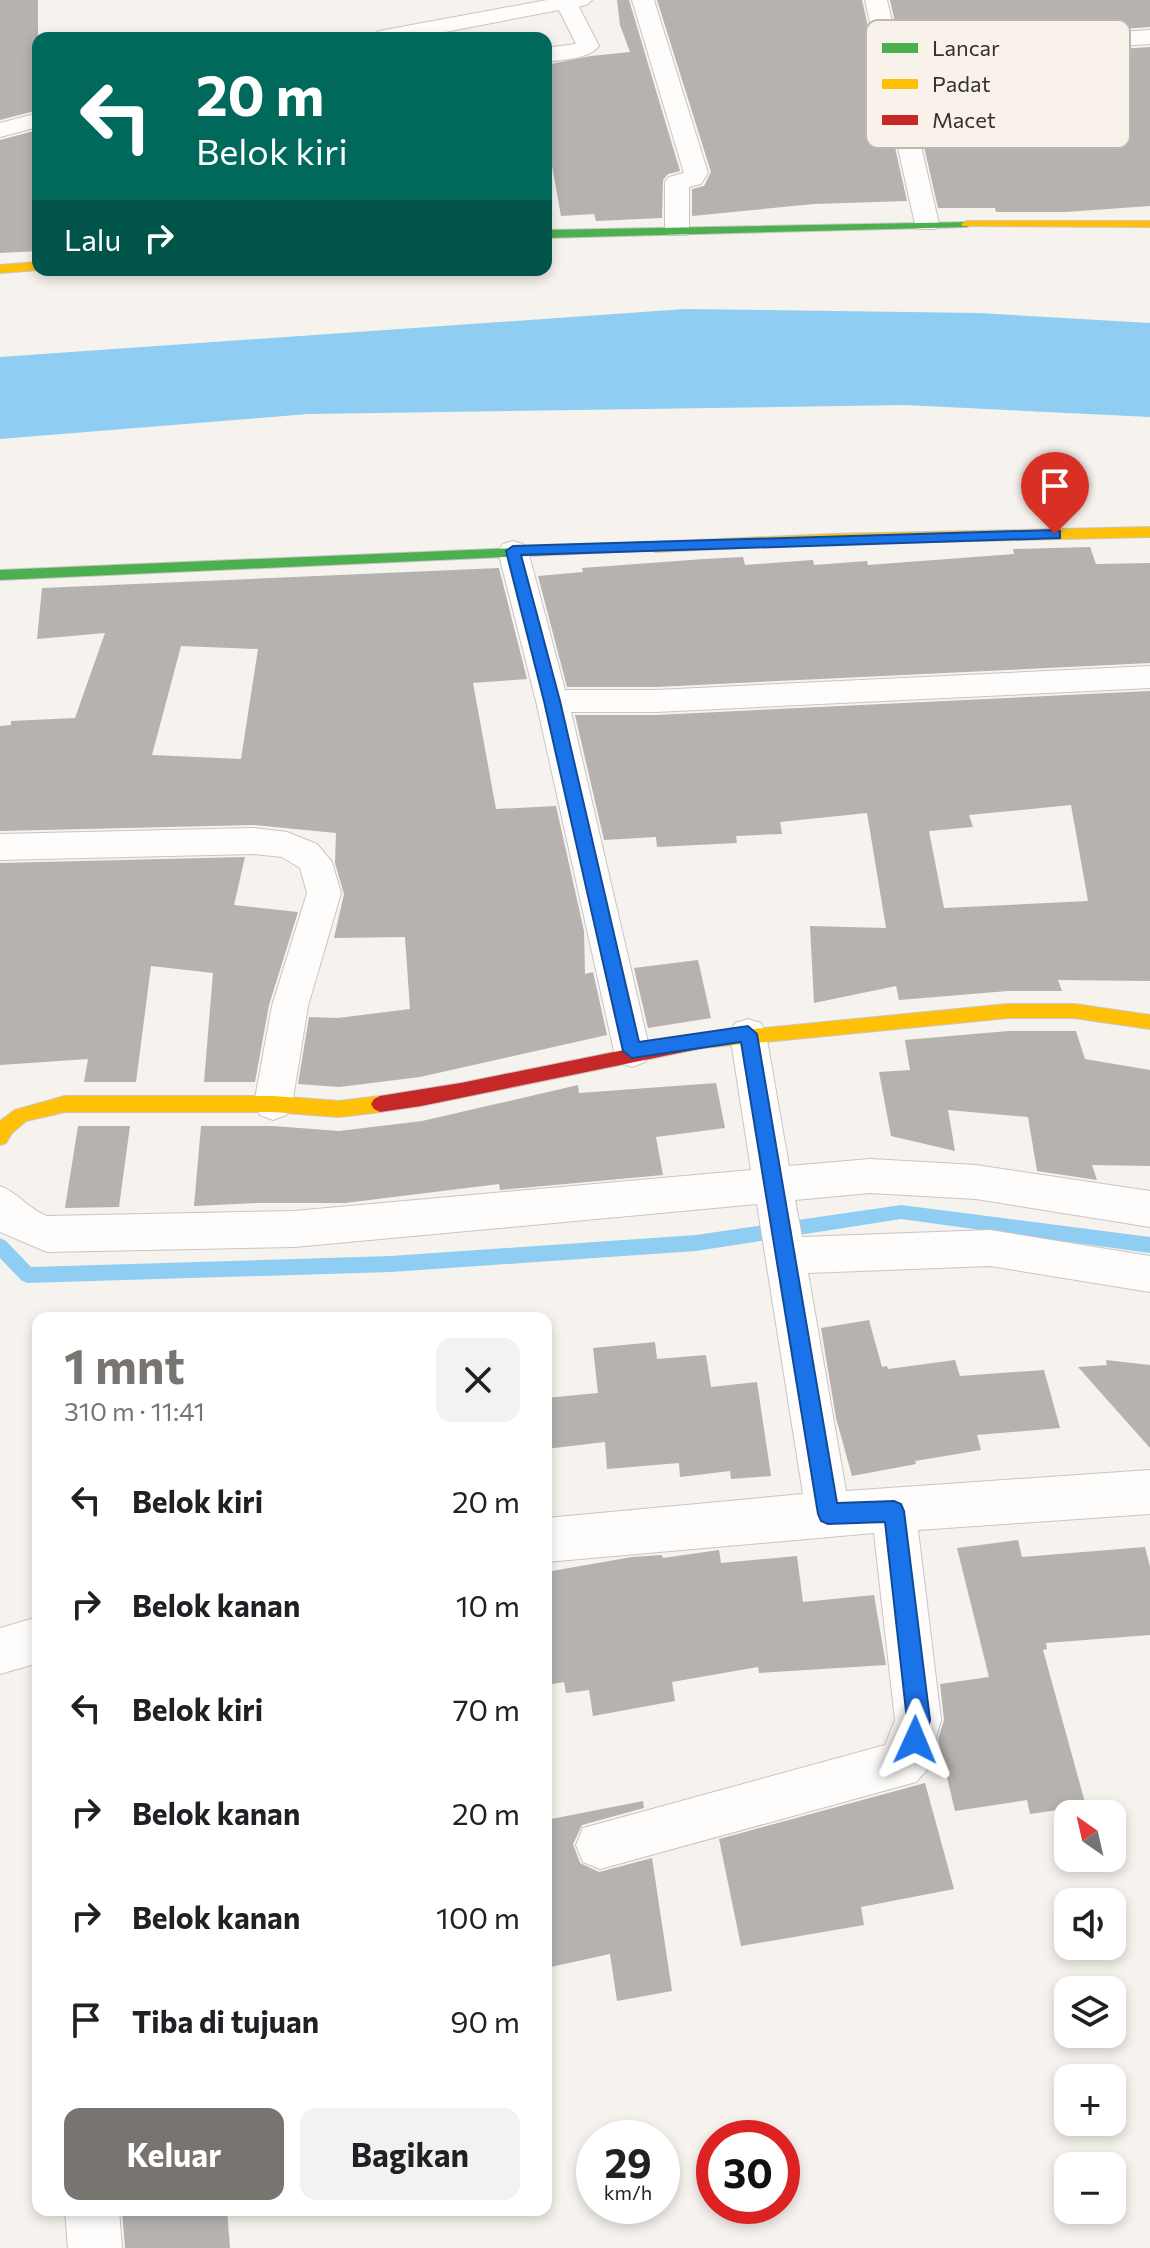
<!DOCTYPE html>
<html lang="id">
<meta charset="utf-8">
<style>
:root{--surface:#fff;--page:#f2f2f2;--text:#202124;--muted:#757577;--accent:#787571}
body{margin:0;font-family:Commissioner,sans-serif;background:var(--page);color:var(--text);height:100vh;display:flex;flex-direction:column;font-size:30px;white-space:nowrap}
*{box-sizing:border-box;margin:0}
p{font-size:26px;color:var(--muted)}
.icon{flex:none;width:44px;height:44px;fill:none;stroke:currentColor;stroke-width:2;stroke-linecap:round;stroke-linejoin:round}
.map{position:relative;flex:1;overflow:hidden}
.sheet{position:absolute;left:32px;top:1312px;width:520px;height:904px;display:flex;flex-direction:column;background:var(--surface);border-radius:16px;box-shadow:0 4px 12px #0003}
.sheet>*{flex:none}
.banner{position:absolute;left:32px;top:32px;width:520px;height:244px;border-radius:16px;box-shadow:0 4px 12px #0003;background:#00695c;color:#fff;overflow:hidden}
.needle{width:52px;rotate:326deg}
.tools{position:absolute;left:1054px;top:1800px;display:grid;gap:16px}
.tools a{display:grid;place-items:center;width:72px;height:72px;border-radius:16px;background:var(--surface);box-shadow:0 4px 12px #0003;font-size:40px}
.speed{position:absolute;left:576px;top:2120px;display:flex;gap:16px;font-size:40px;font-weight:700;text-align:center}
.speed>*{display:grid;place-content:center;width:104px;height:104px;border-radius:50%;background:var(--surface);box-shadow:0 4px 12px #0003;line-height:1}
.speed small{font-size:20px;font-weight:400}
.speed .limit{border:12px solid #d22;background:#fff;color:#111}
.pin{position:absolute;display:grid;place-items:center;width:68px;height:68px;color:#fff;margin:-82px -34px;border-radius:50% 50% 50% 0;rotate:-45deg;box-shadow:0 0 8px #0007}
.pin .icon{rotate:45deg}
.me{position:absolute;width:88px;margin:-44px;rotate:1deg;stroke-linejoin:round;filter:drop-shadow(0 0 6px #0008)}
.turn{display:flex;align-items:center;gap:28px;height:168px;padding:0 32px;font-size:36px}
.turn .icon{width:104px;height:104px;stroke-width:2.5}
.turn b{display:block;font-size:56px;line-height:68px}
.then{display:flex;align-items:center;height:76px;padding:0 32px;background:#0003;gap:16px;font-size:30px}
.round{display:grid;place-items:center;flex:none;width:84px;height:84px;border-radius:16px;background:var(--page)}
.headline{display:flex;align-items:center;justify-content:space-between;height:136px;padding:0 32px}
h1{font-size:48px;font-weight:700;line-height:60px;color:var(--accent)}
.action{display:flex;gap:16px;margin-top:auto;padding:16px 32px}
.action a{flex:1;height:92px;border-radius:16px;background:var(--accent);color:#fff;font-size:32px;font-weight:700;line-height:92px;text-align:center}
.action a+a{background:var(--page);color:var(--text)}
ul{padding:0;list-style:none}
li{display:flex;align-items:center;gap:24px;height:104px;padding:0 32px}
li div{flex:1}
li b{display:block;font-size:30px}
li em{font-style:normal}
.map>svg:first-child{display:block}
.water{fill:#8fcdf3}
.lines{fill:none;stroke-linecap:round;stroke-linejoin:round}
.stream{fill:#8fcdf3;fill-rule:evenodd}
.building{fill:#b6b2af;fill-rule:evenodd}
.street-casing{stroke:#c9c5c3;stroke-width:2}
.fast-casing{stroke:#c9c5c3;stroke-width:2}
.slow-casing{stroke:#c9c5c3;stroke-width:2}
.jam-casing{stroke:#c9c5c3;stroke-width:2}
.street{fill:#fefdfc;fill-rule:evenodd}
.fast{fill:#4caf50;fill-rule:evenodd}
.slow{fill:#ffc107;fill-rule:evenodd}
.jam{fill:#c62828;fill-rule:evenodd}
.route{fill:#1a73e8;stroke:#114b97;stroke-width:2}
.key{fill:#f9f2eb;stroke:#beb8b2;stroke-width:2}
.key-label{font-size:22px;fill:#34312e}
</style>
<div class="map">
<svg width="1150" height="2248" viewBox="0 0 1150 2248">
<rect width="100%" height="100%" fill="#f6f2ee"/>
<polygon class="water" points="685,309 979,313 1150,323 1150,417 905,405 308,414 0,439 0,357"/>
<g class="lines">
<polygon class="stream" points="901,1205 1150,1237 1150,1253 901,1219 696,1251 391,1272 27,1283 21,1280 0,1258 0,1238 6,1241 31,1267 391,1256 696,1235"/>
</g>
<g class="building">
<polygon points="0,0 38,0 38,110 0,120"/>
<polygon points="617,0 629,0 680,171 668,174 663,180 662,218 596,221 594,214 561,216 546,132 546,65 591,56 630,52 620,25"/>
<polygon points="657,0 862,0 907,201 814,204 692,216 692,189 704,186 711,172"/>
<polygon points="890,0 1150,0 1150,27 900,44"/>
<polygon points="1150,47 1150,206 1066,212 996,212 995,208 938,208 905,63"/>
<polygon points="38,130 38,251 0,253 0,140"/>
<polygon points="1090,547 1096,564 1150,563 1150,663 656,687 567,687 538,576 583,572 582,568 704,559 743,557 745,565 813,560 814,565 867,561 868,565 1014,554 1013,549"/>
<path d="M499 568 527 679 473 683 496 809 556 806 584 931 585 974 593 972 607 1035 420 1077 339 1087 298 1084 309 1017 338 1018 410 1009 405 937 334 938 344 894 335 863 336 833 253 825 0 831V726L11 725V721L75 718 105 633 37 639 42 588ZM181 646 258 649 241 759 152 755Z"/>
<path d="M1150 691V981L1058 980 1062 991H1008L899 1000 896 986 814 1003 810 926 886 928 867 813 780 822 782 834 736 836 737 843 657 847 656 837 604 840 575 715H656ZM1071 805 1088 901 944 908 929 831 973 827 969 815Z"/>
<polygon points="245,857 234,905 298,912 269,1005 255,1082 204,1082 213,973 151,966 136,1082 84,1082 88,1059 0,1065 0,863"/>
<polygon points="698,960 711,1018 648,1028 634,968"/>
<polygon points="1008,1031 1076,1031 1085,1059 1150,1070 1150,1166 1092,1165 1097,1180 1037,1171 1028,1117 948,1110 955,1151 891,1136 879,1072 910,1070 905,1040"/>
<polygon points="716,1083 725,1128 656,1137 663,1175 500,1190 499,1184 345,1203 257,1203 194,1206 201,1126 273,1126 339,1131 422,1121 578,1085 579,1093"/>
<polygon points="78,1126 130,1126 119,1207 65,1208"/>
<polygon points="869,1320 882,1367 887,1366 888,1369 955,1360 960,1376 1044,1370 1060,1428 977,1435 981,1450 915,1461 916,1464 852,1476 836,1418 821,1328"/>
<polygon points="655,1342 657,1359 706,1355 711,1387 757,1382 771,1476 731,1479 730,1471 680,1477 679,1463 607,1469 605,1442 546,1449 546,1398 598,1393 593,1348"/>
<polygon points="1106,1360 1150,1365 1150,1448 1078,1367 1107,1365"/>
<polygon points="1018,1540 1022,1557 1145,1547 1150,1567 1150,1635 1046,1643 1047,1649 1043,1650 1086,1806 1030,1814 1027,1800 955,1811 938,1740 944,1720 940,1684 989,1677 957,1548"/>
<polygon points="719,1550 721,1563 797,1556 803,1602 874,1595 886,1665 759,1673 758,1667 672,1682 675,1701 593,1716 589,1690 566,1693 564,1682 546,1685 546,1572 632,1557 662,1555 663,1558"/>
<polygon points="925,1783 954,1889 861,1907 864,1925 741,1946 719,1839"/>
<polygon points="643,1801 644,1808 582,1825 573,1844 580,1863 599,1872 652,1858 672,1991 617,2001 610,1954 546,1968 546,1820"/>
<polygon points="122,2210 227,2210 230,2248 125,2248"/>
</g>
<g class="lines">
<defs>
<g id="street">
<path d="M547 0H592L588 4 579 7 599 46C587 60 564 59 546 62V48L576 44 559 10 414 38H368L379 31Z"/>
<polygon points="632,0 654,0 708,173 701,184 689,187 689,230 686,235 668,235 665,230 665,182 669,177 684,173"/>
<polygon points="865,0 887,0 898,47 1150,30 1150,44 901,60 939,224 936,229 918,229 915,224"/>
<polygon points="38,113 38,127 0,137 0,123"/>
<polygon points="513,541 523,544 528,551 565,690 656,690 1150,666 1150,688 656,712 571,712 650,1051 645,1062 632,1067 619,1062 614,1051 536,701 498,551 503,544"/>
<polygon points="253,828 287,832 317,844 332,862 341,893 308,1006 292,1104 286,1115 273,1120 260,1115 254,1104 272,1006 307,893 300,868 282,857 253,854 0,860 0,834"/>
<path d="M748 1019 761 1023 766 1034 789 1166 870 1159 976 1165 1150 1191V1227L976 1199 870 1193 795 1200 802 1237 990 1230 1150 1256V1292L990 1266 808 1273 846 1491 1150 1470V1514L918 1530 941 1720 927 1770 916 1782 600 1869 583 1862 576 1845 583 1828 885 1745 895 1720 874 1533 546 1562V1518L803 1494 757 1204 294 1247 47 1252 0 1232V1186C19 1193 28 1209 47 1216L294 1211 751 1170 730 1034 735 1023Z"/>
<polygon points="38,1617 38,1663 0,1674 0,1628"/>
<polygon points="65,2210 119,2210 122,2248 68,2248"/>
</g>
<g id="fast">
<polygon points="971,222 973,224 967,227 546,238 546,230"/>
<polygon points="655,542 662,547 660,550 0,580 0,570"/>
</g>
<g id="slow">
<polygon points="967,221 1150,221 1150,227 963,226 961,224"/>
<polygon points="38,262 38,270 0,273 0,265"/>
<polygon points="1150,527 1150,537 833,544 655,552 648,547 655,542 833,534"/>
<polygon points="1008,1004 1074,1004 1150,1015 1150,1029 1074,1018 1008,1018 703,1048 697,1046 694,1041 697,1036 703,1034"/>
<polygon points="65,1096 273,1096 339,1101 380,1096 386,1099 389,1104 386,1109 380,1112 339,1117 273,1112 65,1112 26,1121 12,1133 6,1143 0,1145 0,1121 15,1110"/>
</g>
<polygon id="jam" points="703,1034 709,1036 712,1041 709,1046 703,1048 421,1106 380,1112 374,1109 371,1104 374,1099 380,1096 461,1083"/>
</defs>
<use href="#street" class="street-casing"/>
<use href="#fast" class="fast-casing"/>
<use href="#slow" class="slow-casing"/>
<use href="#jam" class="jam-casing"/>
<use href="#street" class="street"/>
<use href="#fast" class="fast"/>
<use href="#slow" class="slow"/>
<use href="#jam" class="jam"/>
</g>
<polygon class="route" points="1055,530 1060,531 1060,538 521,555 560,701 639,1042 748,1026 757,1034 837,1503 894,1501 901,1504 904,1511 930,1720 923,1748 915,1751 907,1748 904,1740 907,1720 885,1522 828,1524 821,1521 818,1514 741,1042 632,1058 623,1051 544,701 506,551 513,546"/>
<rect x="866" y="20" width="264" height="128" rx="12" class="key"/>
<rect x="882" y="43" width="36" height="10" fill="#4caf50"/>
<rect x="882" y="79" width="36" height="10" fill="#ffc107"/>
<rect x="882" y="115" width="36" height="10" fill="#c62828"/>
<g class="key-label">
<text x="932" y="56">Lancar</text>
<text x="932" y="92">Padat</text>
<text x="932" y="128">Macet</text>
</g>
</svg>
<div class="tools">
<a><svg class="needle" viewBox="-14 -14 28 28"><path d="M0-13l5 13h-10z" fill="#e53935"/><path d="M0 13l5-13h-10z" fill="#757577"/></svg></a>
<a><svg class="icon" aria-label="sound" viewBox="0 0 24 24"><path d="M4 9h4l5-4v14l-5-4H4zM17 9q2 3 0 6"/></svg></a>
<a><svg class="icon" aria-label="layers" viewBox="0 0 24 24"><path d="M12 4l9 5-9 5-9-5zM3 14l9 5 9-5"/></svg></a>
<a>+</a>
<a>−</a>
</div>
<div class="speed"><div>29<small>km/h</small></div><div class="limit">30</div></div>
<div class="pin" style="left:1055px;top:534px;background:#d93025"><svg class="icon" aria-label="arrive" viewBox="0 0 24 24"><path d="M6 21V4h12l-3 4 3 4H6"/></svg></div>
<svg class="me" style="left:915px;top:1740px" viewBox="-20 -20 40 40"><path d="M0-17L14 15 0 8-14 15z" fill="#1a73e8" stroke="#fff" stroke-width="4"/></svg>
<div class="banner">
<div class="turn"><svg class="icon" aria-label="left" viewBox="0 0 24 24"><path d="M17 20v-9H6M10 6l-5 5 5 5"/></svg><div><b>20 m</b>Belok kiri</div></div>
<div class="then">Lalu<svg class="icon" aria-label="right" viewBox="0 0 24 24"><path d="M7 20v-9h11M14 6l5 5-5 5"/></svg></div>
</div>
<section class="sheet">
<div class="headline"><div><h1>1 mnt</h1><p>310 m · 11:41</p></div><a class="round"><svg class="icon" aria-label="close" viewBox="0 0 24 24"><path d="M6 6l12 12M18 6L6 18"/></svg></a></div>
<ul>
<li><svg class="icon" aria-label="left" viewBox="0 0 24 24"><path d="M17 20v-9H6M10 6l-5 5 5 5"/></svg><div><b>Belok kiri</b></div><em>20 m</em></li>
<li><svg class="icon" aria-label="right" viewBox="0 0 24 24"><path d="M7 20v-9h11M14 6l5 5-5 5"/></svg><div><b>Belok kanan</b></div><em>10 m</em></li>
<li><svg class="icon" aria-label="left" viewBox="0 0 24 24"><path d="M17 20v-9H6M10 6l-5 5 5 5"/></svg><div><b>Belok kiri</b></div><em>70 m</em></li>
<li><svg class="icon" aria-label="right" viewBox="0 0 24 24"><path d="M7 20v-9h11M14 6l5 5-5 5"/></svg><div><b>Belok kanan</b></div><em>20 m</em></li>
<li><svg class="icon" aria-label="right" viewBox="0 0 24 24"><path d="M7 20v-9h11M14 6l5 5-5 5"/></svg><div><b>Belok kanan</b></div><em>100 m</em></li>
<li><svg class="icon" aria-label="arrive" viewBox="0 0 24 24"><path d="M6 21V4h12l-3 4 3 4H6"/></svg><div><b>Tiba di tujuan</b></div><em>90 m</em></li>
</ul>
<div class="action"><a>Keluar</a><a>Bagikan</a></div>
</section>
</div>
